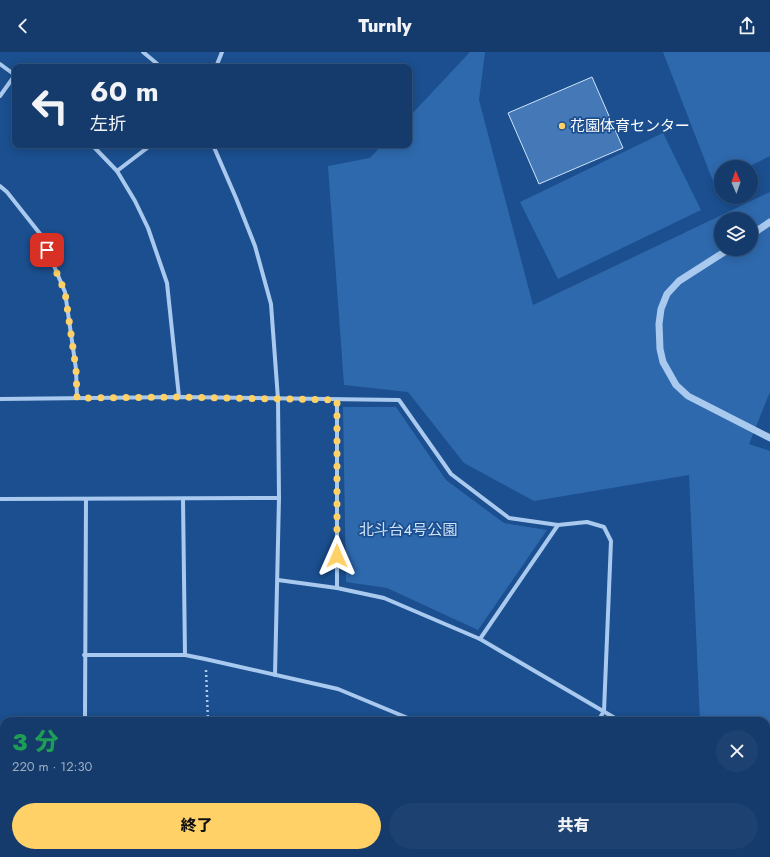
<!DOCTYPE html>
<html lang="ja">
<meta charset="utf-8">
<style>
:root{--surface:#143b6b;--page:#1d4271;--text:#f1f3f6;--muted:#9dadc1;--line:#33557e;--accent:#ffd166}
body{margin:0;font-family:Jost,"Noto Sans JP",sans-serif;background:var(--page);color:var(--text);height:100vh;display:flex;flex-direction:column;font-size:15px;white-space:nowrap}
*{box-sizing:border-box;margin:0}
p{font-size:13px;color:var(--muted)}
.icon{flex:none;width:22px;height:22px;fill:none;stroke:currentColor;stroke-width:2;stroke-linecap:round;stroke-linejoin:round}
.map{position:relative;flex:1;overflow:hidden}
.drawer{position:absolute;left:0px;top:665px;width:770px;height:140px;display:flex;flex-direction:column;background:var(--surface);border-radius:12px 12px 0 0;box-shadow:0 2px 10px #0003,0 0 0 1px var(--line)}
.drawer>*{flex:none}
.hud{position:absolute;left:12px;top:12px;width:400px;height:84px;border-radius:8px;box-shadow:0 2px 10px #0003,0 0 0 1px var(--line);background:#143b6b;color:var(--text);overflow:hidden}
.needle{width:26px;rotate:358deg}
.tools{position:absolute;left:714px;top:108px;display:grid;gap:8px}
.tools a{display:grid;place-items:center;width:44px;height:44px;border-radius:50%;background:var(--surface);box-shadow:0 2px 10px #0003,0 0 0 1px var(--line);font-size:20px}
.pin{position:absolute;display:grid;place-items:center;width:34px;height:34px;color:#fff;margin:-17px;border-radius:8px;box-shadow:0 2px 6px #0006}
.me{position:absolute;width:44px;margin:-22px;rotate:0deg;stroke-linejoin:round;filter:drop-shadow(0 0 3px #0008)}
.turn{display:flex;align-items:center;gap:14px;height:84px;padding:0 12px;font-size:18px}
.turn .icon{width:52px;height:52px;stroke-width:2.5}
.turn b{display:block;font-size:28px;line-height:34px}
.round{display:grid;place-items:center;flex:none;width:42px;height:42px;border-radius:21px;background:var(--page)}
.head{display:flex;align-items:center;justify-content:space-between;height:68px;padding:0 12px}
h1{font-size:24px;font-weight:800;line-height:30px;color:#1e9e55}
.action{display:flex;gap:8px;margin-top:auto;padding:8px 12px}
.action a{flex:1;height:46px;border-radius:24px;background:var(--accent);color:#111;font-size:16px;font-weight:800;line-height:46px;text-align:center}
.action a+a{background:var(--page);color:var(--text)}
header{display:flex;justify-content:space-between;align-items:center;height:52px;padding:0 12px;background:var(--surface);font-size:18px;font-weight:800}
.map>svg:first-child{display:block}
.green{fill:#2e69ad;fill-rule:evenodd}
.building{fill:#4478b7;stroke:#cfe3fa}
.lines{fill:none;stroke-linecap:round;stroke-linejoin:round}
.path{stroke:#a9c9ee;stroke-width:2.5;stroke-dasharray:2 3;stroke-linecap:butt}
.minor{stroke:#a9c9ee;stroke-width:4}
.tertiary{stroke:#a9c9ee;stroke-width:7}
.route{stroke:#ffd166;stroke-width:7;stroke-dasharray:0 12.6}
.poi-dot{fill:#ffd166;stroke:#1b4f8f;stroke-width:1.5}
.labels{text-anchor:middle;stroke-width:3.5;stroke-linejoin:round;paint-order:stroke}
.poi-label{font-size:15px;fill:#fff;stroke:#1b4f8f;text-anchor:start}
.park-label{font-size:15px;fill:#cfe3fa;stroke:#1b4f8f}
</style>
<header><svg class="icon" aria-label="back" viewBox="0 0 24 24"><path d="M15 5l-7 7 7 7"/></svg>Turnly<svg class="icon" aria-label="share" viewBox="0 0 24 24"><path d="M12 15V3M7 8l5-5 5 5M5 13v7h14v-7"/></svg></header>
<div class="map">
<svg width="770" height="805" viewBox="0 0 770 805">
<rect width="100%" height="100%" fill="#1b4f8f"/>
<g class="green">
<path d="M470 0H485L479 48 533 253 770 140V340L749 392 770 399V694L766 693V669H700L689 423 534 449 464 411 408 340 344 333 328 114 370 106 382 93H409V65ZM721 167H751V197H721Z"/>
<polygon points="663,0 770,0 770,104 748,115 721,115 721,129 714,132"/>
<polygon points="663,81 701,158 558,227 520,150"/>
<polygon points="343,355 396,355 446,428 504,471 547,478 478,578 387,536 346,530"/>
</g>
<polygon class="building" points="592,25 623,96 539,132 508,61"/>
<g class="lines">
<polyline class="path" points="206,618 208,669"/>
<g class="minor">
<polyline points="143,0 161,15"/>
<polyline points="0,12 15,23"/>
<polyline points="216,15 222,0"/>
<polyline points="0,44 15,23"/>
<polyline points="92,93 117,119 135,149 148,176 167,231 179,345"/>
<polyline points="213,93 236,146 255,194 271,252 278,347 279,446 275,623"/>
<polyline points="117,119 151,93"/>
<polyline points="0,134 7,140 41,183 65,240 76,317 77,346"/>
<polyline points="0,347 179,345 399,348 451,422 509,466 558,473 587,470 604,475 611,489 604,659 598,669"/>
<polyline points="0,447 279,446"/>
<polyline points="183,447 185,603"/>
<polyline points="278,528 337,536 384,546 480,587 620,669"/>
<polyline points="337,536 337,348"/>
<polyline points="480,587 558,473"/>
<polyline points="84,603 185,603 205,607 338,637 415,669"/>
<polyline points="85,669 86,447"/>
<polyline points="766,719 770,719"/>
<polyline points="0,796 4,796"/>
<polyline points="125,801 154,805"/>
<polyline points="516,801 523,805"/>
<polyline points="685,801 685,805"/>
<polyline points="206,805 207,801"/>
</g>
<g class="tertiary">
<polyline points="751,183 770,170"/>
<polyline points="729,197 679,229 667,242 661,257 659,272 660,297 663,310 676,333 688,344 770,386"/>
</g>
</g>
<g class="lines">
<polyline class="route" points="47,198 65,240 76,317 77,346 179,345 337,348 337,504"/>
</g>
<circle class="poi-dot" cx="562" cy="74" r="4"/>
<g class="labels">
<g class="poi-label">
<text x="570" y="79">花園体育センター</text>
</g>
<g class="park-label">
<text x="408" y="483">北斗台４号公園</text>
</g>
</g>
</svg>
<div class="tools">
<a><svg class="needle" viewBox="-14 -14 28 28"><path d="M0-13l5 13h-10z" fill="#e53935"/><path d="M0 13l5-13h-10z" fill="#9dadc1"/></svg></a>
<a><svg class="icon" aria-label="layers" viewBox="0 0 24 24"><path d="M12 4l9 5-9 5-9-5zM3 14l9 5 9-5"/></svg></a>
</div>
<div class="pin" style="left:47px;top:198px;background:#d93025"><svg class="icon" aria-label="arrive" viewBox="0 0 24 24"><path d="M6 21V4h12l-3 4 3 4H6"/></svg></div>
<svg class="me" style="left:337px;top:504px" viewBox="-20 -20 40 40"><path d="M0-17L14 15 0 8-14 15z" fill="#ffd166" stroke="#fff" stroke-width="4"/></svg>
<div class="hud">
<div class="turn"><svg class="icon" aria-label="left" viewBox="0 0 24 24"><path d="M17 20v-9H6M10 6l-5 5 5 5"/></svg><div><b>60 m</b>左折</div></div>
</div>
<section class="drawer">
<div class="head"><div><h1>3 分</h1><p>220 m · 12:30</p></div><a class="round"><svg class="icon" aria-label="close" viewBox="0 0 24 24"><path d="M6 6l12 12M18 6L6 18"/></svg></a></div>
<div class="action"><a>終了</a><a>共有</a></div>
</section>
</div>
